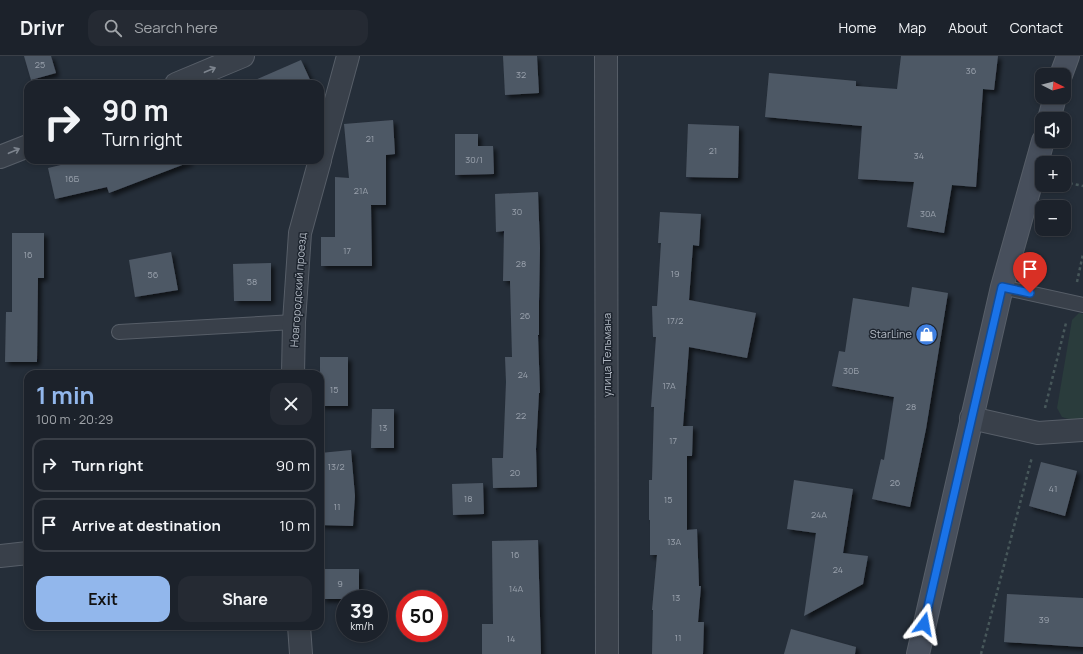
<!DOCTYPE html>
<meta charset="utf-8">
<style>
:root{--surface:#1c222b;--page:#252a33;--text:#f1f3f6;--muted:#a0a4a9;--line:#3a3f47;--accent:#92b7ec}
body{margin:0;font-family:Manrope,sans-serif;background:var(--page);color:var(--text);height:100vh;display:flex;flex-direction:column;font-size:15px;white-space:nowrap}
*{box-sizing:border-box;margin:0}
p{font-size:13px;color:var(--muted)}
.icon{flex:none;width:22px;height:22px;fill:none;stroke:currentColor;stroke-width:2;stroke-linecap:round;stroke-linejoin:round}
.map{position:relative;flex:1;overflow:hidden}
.sheet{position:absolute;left:24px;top:314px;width:300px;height:260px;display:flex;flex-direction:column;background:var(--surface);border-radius:12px;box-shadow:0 2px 6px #0003,0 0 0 1px var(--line)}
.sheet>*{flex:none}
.hud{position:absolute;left:24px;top:24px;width:300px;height:84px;border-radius:12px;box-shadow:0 2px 6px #0003,0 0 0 1px var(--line);background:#1c222b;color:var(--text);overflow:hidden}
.needle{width:26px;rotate:96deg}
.fabs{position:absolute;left:1035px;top:12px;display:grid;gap:8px}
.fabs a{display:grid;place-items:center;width:36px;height:36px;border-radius:8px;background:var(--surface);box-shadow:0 2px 6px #0003,0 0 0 1px var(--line);font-size:20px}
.speed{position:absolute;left:336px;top:534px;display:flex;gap:8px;font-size:20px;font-weight:700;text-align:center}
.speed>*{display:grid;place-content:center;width:52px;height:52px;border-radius:50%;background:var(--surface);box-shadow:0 2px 6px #0003,0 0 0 1px var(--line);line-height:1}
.speed small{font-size:10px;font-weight:400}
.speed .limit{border:6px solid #d22;background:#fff;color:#111}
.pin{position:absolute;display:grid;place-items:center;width:34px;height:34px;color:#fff;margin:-41px -17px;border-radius:50% 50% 50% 0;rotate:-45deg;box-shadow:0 0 4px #0007}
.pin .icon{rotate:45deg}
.me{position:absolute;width:44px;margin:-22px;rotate:13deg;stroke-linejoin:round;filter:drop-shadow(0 0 3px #0008)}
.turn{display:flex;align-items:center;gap:14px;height:84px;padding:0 12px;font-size:18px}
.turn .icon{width:52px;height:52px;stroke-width:2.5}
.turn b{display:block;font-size:28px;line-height:34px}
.round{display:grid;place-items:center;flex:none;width:42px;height:42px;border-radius:12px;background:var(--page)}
.summary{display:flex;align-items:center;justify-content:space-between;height:68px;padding:0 12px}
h1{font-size:24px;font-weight:700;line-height:30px;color:var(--accent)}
.cta{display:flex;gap:8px;margin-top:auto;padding:8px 12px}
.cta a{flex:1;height:46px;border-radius:12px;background:var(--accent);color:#111;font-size:16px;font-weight:700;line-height:46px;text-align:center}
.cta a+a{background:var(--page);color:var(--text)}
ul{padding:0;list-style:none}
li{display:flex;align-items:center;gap:12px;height:54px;margin:0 8px 6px;padding:0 4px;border:2px solid var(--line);border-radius:12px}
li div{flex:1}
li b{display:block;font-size:15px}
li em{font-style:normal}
header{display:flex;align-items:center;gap:24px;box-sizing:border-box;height:56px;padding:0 20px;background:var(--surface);border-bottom:1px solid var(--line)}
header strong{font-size:19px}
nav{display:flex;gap:22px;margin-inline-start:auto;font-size:14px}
.search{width:280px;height:36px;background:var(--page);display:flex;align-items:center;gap:10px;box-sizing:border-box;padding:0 14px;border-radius:12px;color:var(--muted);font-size:15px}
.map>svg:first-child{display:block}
.green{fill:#2a3c3c}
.building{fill:#4e5865;filter:url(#shadow)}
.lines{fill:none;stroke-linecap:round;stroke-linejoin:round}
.service-casing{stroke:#575e68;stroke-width:16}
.minor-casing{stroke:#575e68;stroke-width:24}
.tertiary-casing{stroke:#575e68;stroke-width:24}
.secondary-casing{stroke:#575e68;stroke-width:24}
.path{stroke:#47575a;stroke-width:2.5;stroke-dasharray:3 3;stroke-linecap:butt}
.service{stroke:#39404a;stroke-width:14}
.minor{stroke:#39404a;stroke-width:22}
.tertiary{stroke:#39404a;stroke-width:22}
.secondary{stroke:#474f5c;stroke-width:22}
.oneway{stroke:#7d848e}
.route-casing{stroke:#114b97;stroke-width:10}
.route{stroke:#1a73e8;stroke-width:7}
.labels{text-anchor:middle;stroke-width:3;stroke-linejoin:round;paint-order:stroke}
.number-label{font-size:9px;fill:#9aa2ad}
.street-label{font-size:11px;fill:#b4bbc5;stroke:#1e252f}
.poi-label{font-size:11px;fill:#b4bbc5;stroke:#1e252f;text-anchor:end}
</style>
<header>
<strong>Drivr</strong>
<div class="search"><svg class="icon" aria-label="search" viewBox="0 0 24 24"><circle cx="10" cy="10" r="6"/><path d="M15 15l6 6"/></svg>Search here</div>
<nav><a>Home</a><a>Map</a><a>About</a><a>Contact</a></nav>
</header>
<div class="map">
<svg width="1083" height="598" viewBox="0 0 1083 598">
<defs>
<filter id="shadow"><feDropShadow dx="3.5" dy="3.5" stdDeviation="2" flood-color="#0009"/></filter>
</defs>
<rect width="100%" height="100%" fill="#252e39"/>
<polygon class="green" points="1079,257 1083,258 1083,362 1081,367 1062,361 1057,352 1072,264"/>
<g class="building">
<polygon points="24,0 51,0 56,17 31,24"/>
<polygon points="503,0 537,0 539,37 505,39"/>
<polygon points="901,0 998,0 994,34 983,33 976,131 952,129 944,177 907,171 914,126 858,123 862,70 765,61 769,17 856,25 856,30 897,33"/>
<polygon points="301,4 312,28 246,28"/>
<polygon points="393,64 395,98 386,99 386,149 371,149 372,210 321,210 321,181 335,181 335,121 349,122 344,68"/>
<polygon points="688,68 739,70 738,122 686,121"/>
<polygon points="455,78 478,78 478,90 493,90 494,118 455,119"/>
<polygon points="82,104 190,104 190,106 109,137 107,131 55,143 48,112"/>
<polygon points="538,136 540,192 539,246 539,279 538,279 540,337 539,337 536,393 537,431 493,432 492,402 503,402 506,326 505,301 512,301 510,225 503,225 504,175 496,176 495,138"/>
<polygon points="660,156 701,158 699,190 693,189 689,244 756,257 747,302 689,291 683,370 693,370 692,400 687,400 687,474 697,473 699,530 701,530 698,566 704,566 703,598 652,598 653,554 652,554 657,499 650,499 650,464 649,464 649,424 652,424 654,351 651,351 656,281 653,281 652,250 657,250 661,187 658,187"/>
<polygon points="12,177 44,177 44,222 38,222 37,306 5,306 6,256 12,256"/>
<polygon points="171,196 178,234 135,241 129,204"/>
<polygon points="271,207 271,245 234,245 233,208"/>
<polygon points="912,231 948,237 926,373 910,451 872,443 881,403 884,404 894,341 832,330 839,295 845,296 853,242 909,251"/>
<rect x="320" y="301" width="28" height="49"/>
<polygon points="372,353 394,353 394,392 371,392"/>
<polygon points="351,394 355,440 353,470 320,469 320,397"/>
<polygon points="1041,406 1077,415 1065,460 1029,450"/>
<polygon points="794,424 853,433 843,497 868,500 863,528 804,560 816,477 787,473"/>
<polygon points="483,427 484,458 453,459 452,428"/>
<polygon points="538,484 541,598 482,598 482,568 493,568 492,485"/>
<rect x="322" y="513" width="37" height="30"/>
<polygon points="1007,538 1083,542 1083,591 1004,586"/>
<polygon points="791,573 856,591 855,598 784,598"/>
</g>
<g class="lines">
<defs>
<g id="service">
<polyline points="1002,231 1083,249"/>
<polyline points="119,276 294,266"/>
</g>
<g id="minor">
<polyline points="320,103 348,0"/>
<polyline points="293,318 294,266 300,177 320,104"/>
<polyline points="971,362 1038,377 1083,374"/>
<polyline points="0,500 28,497"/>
<polyline points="299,570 301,598"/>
</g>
<g id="tertiary">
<polyline points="606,0 607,598"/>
<polyline points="176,28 243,0"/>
<polyline points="0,101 28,90"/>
</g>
<g id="secondary">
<polyline points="1061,19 1068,0"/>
<polyline points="1049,63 1055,41"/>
<polyline points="918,598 1002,231 1043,85"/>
</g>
</defs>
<use href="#service" class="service-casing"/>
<use href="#minor" class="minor-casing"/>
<use href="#tertiary" class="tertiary-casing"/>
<use href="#secondary" class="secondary-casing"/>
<g class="path">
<polyline points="1064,126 1083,130"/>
<polyline points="1077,226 1083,198"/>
<polyline points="1045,352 1066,267"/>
<polyline points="981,598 1032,401"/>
</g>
<use href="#service" class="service"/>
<use href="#minor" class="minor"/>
<use href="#tertiary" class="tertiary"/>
<use href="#secondary" class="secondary"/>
</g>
<defs><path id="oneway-shaft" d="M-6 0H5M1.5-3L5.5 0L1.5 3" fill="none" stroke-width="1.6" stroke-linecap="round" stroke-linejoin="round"/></defs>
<g class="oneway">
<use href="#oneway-shaft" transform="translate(210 14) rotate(-23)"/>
<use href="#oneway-shaft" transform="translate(14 95) rotate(-23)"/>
</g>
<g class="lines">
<defs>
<polyline id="route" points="924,568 1002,231 1030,237"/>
</defs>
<use href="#route" class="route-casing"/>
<use href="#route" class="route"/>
</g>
<defs>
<symbol id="shop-disc" viewBox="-11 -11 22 22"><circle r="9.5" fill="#3f7fe0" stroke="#1e252f"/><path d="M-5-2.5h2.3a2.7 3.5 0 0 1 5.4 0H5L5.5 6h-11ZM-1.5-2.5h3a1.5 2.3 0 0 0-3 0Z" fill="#fff"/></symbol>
</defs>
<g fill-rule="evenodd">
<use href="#shop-disc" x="914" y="266" width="25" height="25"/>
</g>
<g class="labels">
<g class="number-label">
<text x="40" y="12">25</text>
<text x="971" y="18">36</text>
<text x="521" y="22">32</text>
<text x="370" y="86">21</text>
<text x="713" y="98">21</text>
<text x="919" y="103">34</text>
<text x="474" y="107">30/1</text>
<text x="72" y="126">16Б</text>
<text x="361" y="138">21А</text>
<text x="517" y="159">30</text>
<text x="928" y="161">30А</text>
<text x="347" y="198">17</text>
<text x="28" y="202">16</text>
<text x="521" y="211">28</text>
<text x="675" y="221">19</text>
<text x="153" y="222">56</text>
<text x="252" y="229">58</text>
<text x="525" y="263">26</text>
<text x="675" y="268">17/2</text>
<text x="851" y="318">30Б</text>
<text x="523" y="322">24</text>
<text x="669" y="333">17А</text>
<text x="334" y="337">15</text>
<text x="911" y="354">28</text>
<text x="521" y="363">22</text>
<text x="383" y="375">13</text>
<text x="673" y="388">17</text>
<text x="336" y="414">13/2</text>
<text x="515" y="420">20</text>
<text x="895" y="430">26</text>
<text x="1053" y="436">41</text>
<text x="468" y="446">18</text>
<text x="668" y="447">15</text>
<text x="337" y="454">11</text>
<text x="819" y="462">24А</text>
<text x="674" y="489">13А</text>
<text x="515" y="502">16</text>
<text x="838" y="517">24</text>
<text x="340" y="531">9</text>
<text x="516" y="536">14А</text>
<text x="676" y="545">13</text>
<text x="1044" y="567">39</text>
<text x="678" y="585">11</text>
<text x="511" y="586">14</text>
</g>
<g class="street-label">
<text transform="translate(298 234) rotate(-86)" y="4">Новгородский проезд</text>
<text transform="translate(607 299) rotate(-90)" y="4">улица Тельмана</text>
</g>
<g class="poi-label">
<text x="912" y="282">StarLine</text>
</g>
</g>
</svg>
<div class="fabs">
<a><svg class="needle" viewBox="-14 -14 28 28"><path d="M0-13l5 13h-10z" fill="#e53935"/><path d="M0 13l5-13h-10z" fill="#a0a4a9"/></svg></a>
<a><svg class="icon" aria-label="sound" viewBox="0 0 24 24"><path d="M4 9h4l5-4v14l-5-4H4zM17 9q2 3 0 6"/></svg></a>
<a>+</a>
<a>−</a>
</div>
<div class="speed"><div>39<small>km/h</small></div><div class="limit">50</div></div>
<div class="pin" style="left:1030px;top:237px;background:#d93025"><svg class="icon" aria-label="arrive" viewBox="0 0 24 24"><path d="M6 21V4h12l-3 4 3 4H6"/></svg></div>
<svg class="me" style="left:924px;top:568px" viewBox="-20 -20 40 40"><path d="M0-17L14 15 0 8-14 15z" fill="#1a73e8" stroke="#fff" stroke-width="4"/></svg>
<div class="hud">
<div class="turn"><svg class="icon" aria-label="right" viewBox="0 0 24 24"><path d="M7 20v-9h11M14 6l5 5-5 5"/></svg><div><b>90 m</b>Turn right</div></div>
</div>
<section class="sheet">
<div class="summary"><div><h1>1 min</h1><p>100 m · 20:29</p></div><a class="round"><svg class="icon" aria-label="close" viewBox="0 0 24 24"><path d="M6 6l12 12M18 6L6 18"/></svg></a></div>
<ul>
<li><svg class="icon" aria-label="right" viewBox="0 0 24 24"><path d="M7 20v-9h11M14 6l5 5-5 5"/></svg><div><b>Turn right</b></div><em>90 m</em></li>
<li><svg class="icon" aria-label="arrive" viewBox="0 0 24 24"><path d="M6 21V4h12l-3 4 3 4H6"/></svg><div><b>Arrive at destination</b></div><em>10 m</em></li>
</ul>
<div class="cta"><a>Exit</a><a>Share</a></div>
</section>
</div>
